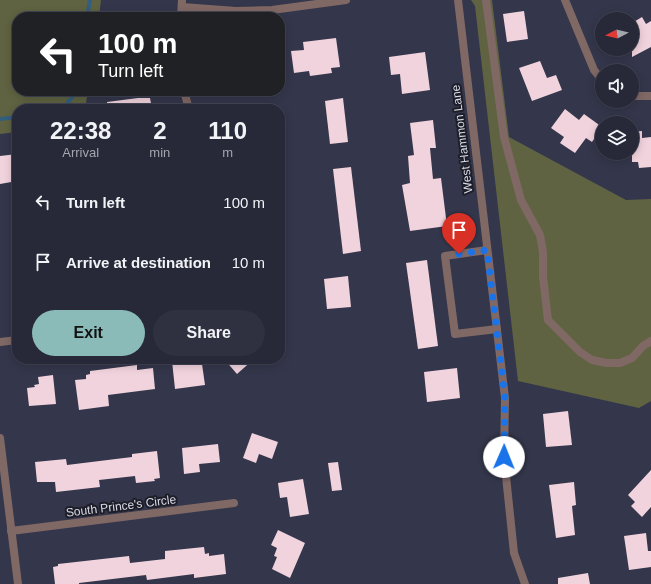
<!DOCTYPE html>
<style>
:root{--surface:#272838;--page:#2f3040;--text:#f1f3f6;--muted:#a4a6ae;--line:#434453;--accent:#8bbbb9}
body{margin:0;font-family:Arial,sans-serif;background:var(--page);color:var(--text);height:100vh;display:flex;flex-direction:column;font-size:15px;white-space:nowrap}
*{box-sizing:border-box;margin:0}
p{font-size:13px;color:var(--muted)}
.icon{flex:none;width:22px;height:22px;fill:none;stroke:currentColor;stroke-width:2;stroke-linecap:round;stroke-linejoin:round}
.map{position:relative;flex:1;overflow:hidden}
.details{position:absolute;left:12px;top:104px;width:273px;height:260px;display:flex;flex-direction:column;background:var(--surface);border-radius:16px;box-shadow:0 2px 10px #0003,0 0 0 1px var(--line)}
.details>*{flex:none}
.hud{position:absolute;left:12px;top:12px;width:273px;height:84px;border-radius:16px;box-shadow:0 2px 10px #0003,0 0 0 1px var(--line);background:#202124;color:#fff;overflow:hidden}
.needle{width:26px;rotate:263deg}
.tools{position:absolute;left:595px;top:12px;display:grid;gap:8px}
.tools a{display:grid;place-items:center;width:44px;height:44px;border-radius:50%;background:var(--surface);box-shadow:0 2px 10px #0003,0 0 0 1px var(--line);font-size:20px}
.pin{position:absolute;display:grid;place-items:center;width:34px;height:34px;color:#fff;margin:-41px -17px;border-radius:50% 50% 50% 0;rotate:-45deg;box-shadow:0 0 4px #0007}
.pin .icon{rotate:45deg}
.me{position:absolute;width:44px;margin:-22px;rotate:1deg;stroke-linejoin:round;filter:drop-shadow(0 0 3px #0008)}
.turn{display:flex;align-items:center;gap:14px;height:84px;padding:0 20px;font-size:18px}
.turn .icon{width:52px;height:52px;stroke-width:2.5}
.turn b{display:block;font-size:28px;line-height:34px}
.eta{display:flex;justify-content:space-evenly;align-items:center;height:68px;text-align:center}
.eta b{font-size:24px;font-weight:600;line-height:28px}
.primary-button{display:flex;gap:8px;margin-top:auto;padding:8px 20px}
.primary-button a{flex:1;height:46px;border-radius:24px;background:var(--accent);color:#111;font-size:16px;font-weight:600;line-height:46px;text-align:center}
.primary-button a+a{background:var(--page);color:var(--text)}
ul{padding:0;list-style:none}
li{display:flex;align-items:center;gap:12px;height:60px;padding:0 20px}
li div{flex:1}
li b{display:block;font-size:15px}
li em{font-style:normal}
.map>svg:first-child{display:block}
.green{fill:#5f6341}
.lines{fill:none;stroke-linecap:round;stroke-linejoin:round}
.stream{stroke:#335e7d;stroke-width:4}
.building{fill:#f1d3dd}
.lane{stroke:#806865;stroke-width:8}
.street{stroke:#806865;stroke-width:8}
.route{stroke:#1a73e8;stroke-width:7;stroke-dasharray:0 12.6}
.labels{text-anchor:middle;stroke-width:4;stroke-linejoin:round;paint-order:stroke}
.street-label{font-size:12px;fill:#d8dae7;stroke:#1d1e28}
</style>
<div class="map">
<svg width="651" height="584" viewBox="0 0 651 584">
<rect width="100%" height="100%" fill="#34364b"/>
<g class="green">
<polygon points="0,0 101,0 99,17 17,17 17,91 88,91 85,109 17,109 17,132 0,134"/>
<polygon points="471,0 492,0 509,137 626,200 651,199 651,401 639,408 518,381 475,6"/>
</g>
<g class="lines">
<g class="stream">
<polyline points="87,17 90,0"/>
<polyline points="63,109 73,96 74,91"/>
<polyline points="0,119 17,117"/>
</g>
</g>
<g class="building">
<polygon points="524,11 528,39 507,42 503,14"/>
<polygon points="642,17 646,24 651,21 651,47 632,57 632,23"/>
<polygon points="336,38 340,67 331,68 332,73 310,76 309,71 294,73 291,51 304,50 303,42"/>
<polygon points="425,52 430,90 402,94 400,74 391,75 389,57"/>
<polygon points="540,61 547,78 556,75 562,90 532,101 519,68"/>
<polygon points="138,98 150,98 152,109 107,109 107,102"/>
<polygon points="343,98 348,142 330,144 325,101"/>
<polygon points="565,109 579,120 584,114 602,127 592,142 586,138 575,153 560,143 564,137 551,128"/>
<polygon points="433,120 436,148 430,148 433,179 441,178 447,226 410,231 402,185 410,183 408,156 414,155 410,123"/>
<polygon points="642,131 642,138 651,137 651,167 639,168 638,162 632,162 632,132"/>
<polygon points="17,154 17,181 0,184 0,156"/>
<polygon points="351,167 361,251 343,254 333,169"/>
<polygon points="427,260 438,346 418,349 406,263"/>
<polygon points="348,276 351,307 327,309 324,279"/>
<polygon points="187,359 188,363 202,364 205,385 175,389 172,361"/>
<polygon points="224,359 254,359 237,374"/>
<polygon points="137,365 137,370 153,368 155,389 108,395 109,406 79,410 75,380 86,379 86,375 90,374 90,371"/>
<polygon points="457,368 460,398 427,402 424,372"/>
<polygon points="53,375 56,404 29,406 27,388 35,387 34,385 39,384 38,377"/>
<polygon points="568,411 572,445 546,447 543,414"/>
<polygon points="252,433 278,442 272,459 259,454 256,463 243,458"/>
<polygon points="218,444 220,462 199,464 200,472 184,474 182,448"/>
<polygon points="157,451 160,478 154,479 155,481 136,483 135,476 99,480 100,487 56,492 55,482 37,482 35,462 66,459 67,465 132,457 132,454"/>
<polygon points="338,462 342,490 332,491 328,463"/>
<polygon points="651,470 651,507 642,517 631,506 635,502 628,495"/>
<polygon points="303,479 309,514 290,517 287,497 280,498 278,483"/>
<polygon points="574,482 576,505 572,506 575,535 556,538 549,485"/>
<polygon points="278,530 305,543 290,578 272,569 277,557 274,556 277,548 271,545"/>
<polygon points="646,533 648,551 651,551 651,567 629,570 624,536"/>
<polygon points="204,547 205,554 209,553 209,556 224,554 226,574 194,578 194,574 147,580 146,575 79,583 79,584 55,584 53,567 58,566 58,564 129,556 130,563 165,559 165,551"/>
<polygon points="588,573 590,584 558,584 558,578"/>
</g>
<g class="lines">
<g class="lane">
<polyline points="486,0 504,137 521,200 540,235 543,252 543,277 548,320 580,352 592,360 607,363 620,363 632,358 643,346 651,341"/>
<polyline points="487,250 445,256 455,334 497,329"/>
</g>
<g class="street">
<polyline points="458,0 505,398 504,457 514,553 525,584"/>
<polyline points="565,0 594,70 602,80"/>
<polyline points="182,7 236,11 272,10 346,0"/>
<polyline points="181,17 182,0"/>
<polyline points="184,91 189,109"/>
<polyline points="632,96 651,96"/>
<polyline points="0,342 17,340"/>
<polyline points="0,438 18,584"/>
<polyline points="11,531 234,503"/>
</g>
</g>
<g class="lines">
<polyline class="route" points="459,254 487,250 505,398 504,457"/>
</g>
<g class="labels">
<g class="street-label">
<text transform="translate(462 139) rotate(-97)" y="4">West Hammon Lane</text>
<text transform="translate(121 506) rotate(-7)" y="4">South Prince's Circle</text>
</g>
</g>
</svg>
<div class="tools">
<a><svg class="needle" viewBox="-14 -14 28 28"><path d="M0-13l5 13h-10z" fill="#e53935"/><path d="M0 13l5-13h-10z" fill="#a4a6ae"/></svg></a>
<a><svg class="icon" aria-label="sound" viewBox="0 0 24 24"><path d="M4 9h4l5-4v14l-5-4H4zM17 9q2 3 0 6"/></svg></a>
<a><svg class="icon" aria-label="layers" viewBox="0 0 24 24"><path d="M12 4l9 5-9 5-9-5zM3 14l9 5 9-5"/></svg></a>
</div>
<div class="pin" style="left:459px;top:254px;background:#d93025"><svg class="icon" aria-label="arrive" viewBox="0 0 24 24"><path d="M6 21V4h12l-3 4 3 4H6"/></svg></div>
<svg class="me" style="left:504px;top:457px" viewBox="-20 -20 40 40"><circle r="19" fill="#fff"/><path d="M0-13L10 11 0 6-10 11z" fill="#1a73e8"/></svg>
<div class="hud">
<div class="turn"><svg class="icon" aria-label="left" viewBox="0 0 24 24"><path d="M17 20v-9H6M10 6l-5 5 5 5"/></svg><div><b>100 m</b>Turn left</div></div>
</div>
<section class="details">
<div class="eta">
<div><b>22:38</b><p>Arrival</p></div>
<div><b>2</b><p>min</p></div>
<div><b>110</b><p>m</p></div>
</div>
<ul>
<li><svg class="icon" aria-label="left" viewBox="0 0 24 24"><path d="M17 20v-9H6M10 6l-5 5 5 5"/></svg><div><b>Turn left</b></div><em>100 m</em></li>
<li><svg class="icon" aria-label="arrive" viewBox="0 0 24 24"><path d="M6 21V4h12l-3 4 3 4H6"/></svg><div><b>Arrive at destination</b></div><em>10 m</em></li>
</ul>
<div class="primary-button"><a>Exit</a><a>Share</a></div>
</section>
</div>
